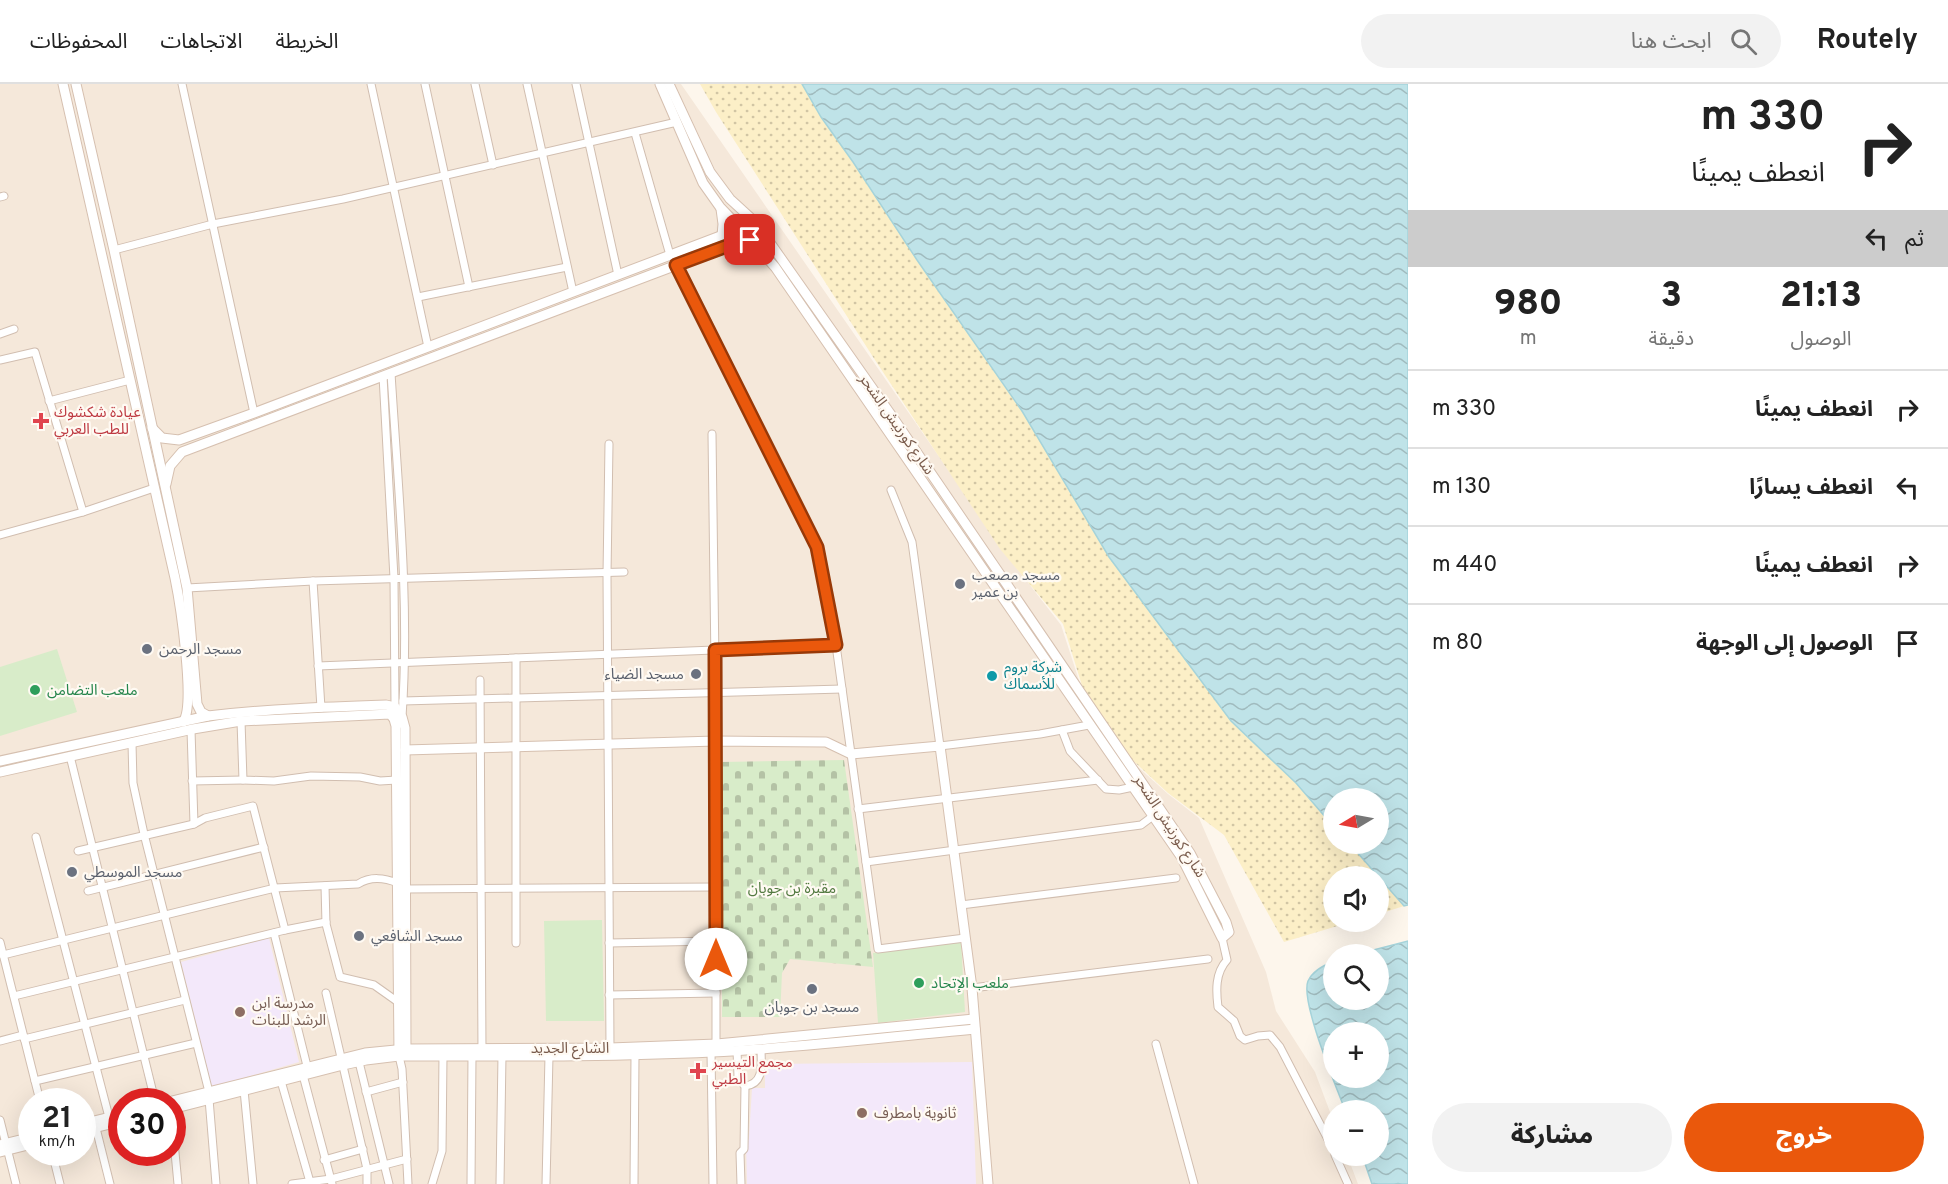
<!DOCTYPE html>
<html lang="ar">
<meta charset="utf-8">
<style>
:root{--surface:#fff;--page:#f2f2f2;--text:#222;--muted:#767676;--line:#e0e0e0;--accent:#ea580c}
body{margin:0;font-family:Overpass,"Noto Sans Arabic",sans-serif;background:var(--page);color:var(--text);direction:rtl;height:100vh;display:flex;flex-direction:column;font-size:22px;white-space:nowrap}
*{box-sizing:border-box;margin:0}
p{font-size:20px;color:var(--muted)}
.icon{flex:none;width:33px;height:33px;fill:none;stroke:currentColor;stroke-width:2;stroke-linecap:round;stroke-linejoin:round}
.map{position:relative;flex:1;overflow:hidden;direction:ltr}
.sheet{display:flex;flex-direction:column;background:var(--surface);width:540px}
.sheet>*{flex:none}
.top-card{background:#fff;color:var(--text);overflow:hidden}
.needle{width:39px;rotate:260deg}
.buttons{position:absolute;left:1323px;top:704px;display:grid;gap:12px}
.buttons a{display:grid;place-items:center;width:66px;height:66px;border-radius:50%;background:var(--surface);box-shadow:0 6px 24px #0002;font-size:30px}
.speed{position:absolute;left:18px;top:1004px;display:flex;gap:12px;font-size:30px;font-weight:700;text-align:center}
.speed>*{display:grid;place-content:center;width:78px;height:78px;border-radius:50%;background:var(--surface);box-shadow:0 6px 24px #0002;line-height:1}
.speed small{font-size:15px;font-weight:400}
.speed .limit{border:9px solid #d22;background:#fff;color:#111}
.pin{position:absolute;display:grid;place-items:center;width:51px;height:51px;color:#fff;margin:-26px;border-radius:12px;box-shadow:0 3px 9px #0006}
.me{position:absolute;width:66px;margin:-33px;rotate:0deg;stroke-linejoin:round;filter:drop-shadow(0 0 4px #0008)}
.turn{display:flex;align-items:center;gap:21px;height:126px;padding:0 24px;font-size:27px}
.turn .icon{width:78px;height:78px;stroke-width:2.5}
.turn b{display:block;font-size:42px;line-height:51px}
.then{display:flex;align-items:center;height:57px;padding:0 24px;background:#0003;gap:12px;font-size:22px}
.eta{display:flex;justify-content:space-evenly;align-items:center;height:102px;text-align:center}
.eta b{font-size:36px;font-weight:800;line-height:42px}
.action{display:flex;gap:12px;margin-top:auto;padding:12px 24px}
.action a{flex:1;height:69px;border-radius:36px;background:var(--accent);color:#fff;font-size:24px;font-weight:800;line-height:69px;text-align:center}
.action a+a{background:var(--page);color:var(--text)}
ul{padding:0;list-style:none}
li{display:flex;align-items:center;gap:18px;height:78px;padding:0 24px;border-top:2px solid var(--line)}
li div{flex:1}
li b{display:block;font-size:22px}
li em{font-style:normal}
header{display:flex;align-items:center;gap:36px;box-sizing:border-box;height:84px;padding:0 30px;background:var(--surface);border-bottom:2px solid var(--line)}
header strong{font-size:28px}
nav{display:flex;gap:33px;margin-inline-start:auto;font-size:21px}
.search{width:420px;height:54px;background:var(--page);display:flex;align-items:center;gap:15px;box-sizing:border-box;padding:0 21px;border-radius:33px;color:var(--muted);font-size:22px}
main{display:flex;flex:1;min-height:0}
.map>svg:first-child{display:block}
.residential{fill:#f5e8da;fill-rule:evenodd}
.education{fill:#f3e8fa}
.sand{fill:url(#sand-dots)}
.cemetery{fill:url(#cemetery-stones)}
.garden{fill:#d8ecc9}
.water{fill:url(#water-waves);stroke:#a5d3da;stroke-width:1.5;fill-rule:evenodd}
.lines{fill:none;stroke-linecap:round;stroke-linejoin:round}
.street-casing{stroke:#d1beb0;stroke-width:9}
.secondary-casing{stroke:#d6c0b0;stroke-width:11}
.street{stroke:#fff;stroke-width:7}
.secondary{stroke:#fff;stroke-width:9}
.route-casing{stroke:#983908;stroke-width:15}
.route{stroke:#ea580c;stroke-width:10}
.health-dot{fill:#e0444e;stroke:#fffaf3;stroke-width:2}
.worship-dot{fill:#6b7280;stroke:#fffaf3;stroke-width:2}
.culture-dot{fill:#0f9aa8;stroke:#fffaf3;stroke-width:2}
.leisure-dot{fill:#2e9e5b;stroke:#fffaf3;stroke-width:2}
.education-dot{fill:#8d6e63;stroke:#fffaf3;stroke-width:2}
.labels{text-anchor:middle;stroke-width:4.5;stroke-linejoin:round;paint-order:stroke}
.health-label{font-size:15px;fill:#be3a42;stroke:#fffaf3;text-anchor:start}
.street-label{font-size:15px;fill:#7a5c4d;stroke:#fffaf3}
.worship-label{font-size:15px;fill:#5b616d;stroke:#fffaf3;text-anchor:start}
.culture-label{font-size:15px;fill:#0d838f;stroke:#fffaf3;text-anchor:start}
.leisure-label{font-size:15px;fill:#27864d;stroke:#fffaf3;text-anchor:start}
.park-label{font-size:15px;fill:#537a41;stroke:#fffaf3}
.education-label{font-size:15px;fill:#785e54;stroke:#fffaf3;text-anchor:start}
</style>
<header>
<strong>Routely</strong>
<div class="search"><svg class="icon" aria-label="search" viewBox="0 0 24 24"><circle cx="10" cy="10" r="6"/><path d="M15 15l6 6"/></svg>ابحث هنا</div>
<nav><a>الخريطة</a><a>الاتجاهات</a><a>المحفوظات</a></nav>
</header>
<main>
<section class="sheet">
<div class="top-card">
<div class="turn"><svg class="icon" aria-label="right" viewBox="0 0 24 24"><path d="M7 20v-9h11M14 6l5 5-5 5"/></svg><div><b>330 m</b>انعطف يمينًا</div></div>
<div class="then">ثم<svg class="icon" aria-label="left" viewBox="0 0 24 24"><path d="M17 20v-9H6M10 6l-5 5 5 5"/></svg></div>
</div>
<div class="eta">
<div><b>21:13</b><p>الوصول</p></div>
<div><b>3</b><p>دقيقة</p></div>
<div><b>980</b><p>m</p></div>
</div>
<ul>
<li><svg class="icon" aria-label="right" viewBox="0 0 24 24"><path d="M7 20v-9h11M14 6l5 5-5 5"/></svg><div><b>انعطف يمينًا</b></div><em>330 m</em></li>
<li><svg class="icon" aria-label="left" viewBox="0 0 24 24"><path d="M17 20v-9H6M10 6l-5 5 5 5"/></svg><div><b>انعطف يسارًا</b></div><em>130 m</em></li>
<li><svg class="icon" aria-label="right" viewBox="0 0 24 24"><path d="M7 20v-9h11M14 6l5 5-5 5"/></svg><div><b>انعطف يمينًا</b></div><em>440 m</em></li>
<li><svg class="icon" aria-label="arrive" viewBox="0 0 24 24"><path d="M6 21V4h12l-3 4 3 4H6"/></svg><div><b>الوصول إلى الوجهة</b></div><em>80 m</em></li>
</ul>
<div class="action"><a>خروج</a><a>مشاركة</a></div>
</section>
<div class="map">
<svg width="1408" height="1100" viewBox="0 0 1408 1100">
<defs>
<pattern id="sand-dots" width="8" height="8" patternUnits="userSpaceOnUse" patternTransform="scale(1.5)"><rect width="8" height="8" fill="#fcefc7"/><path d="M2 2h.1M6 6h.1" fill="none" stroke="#d1c5a4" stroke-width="1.8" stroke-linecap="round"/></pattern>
<pattern id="cemetery-stones" width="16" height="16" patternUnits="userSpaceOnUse" patternTransform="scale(1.5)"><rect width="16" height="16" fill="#d8ecc9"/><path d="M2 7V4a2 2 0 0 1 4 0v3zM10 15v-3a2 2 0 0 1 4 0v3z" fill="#b4c2a5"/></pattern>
<pattern id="water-waves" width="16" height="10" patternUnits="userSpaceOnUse" patternTransform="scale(1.5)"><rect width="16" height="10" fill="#bfe3e8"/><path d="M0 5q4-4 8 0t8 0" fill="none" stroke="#a0bbbe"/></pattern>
</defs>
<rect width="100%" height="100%" fill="#fdf6ec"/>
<path class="residential" d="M0 0H681L1012 478 1061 541 1087 621 1126 672 1168 710 1199 734 1266 888 1276 927 1315 988 1333 1036 1334 1071H1347L1358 1100H0ZM32 1017H82V1068H32ZM122 1017H172V1068H122Z"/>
<g class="education">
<polygon points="269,854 299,978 212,1003 181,878"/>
<polygon points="972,978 976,1100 747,1100 746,1061 749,1054 752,1004 765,1004 765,980"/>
</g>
<g class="sand">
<polygon points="700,0 802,0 821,33 853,78 917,176 1022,327 1109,473 1231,637 1296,699 1333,742 1334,759 1349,759 1378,792 1334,792 1334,837 1354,837 1284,858 1224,751 1168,709 1127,671 1088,621 1063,540 1000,465 875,276 716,28"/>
<polygon points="1379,793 1404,822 1379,830"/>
</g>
<polygon class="cemetery" points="844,676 873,883 790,875 782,889 780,933 722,933 721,678"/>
<g class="garden">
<polygon points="57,565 77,628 0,652 0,583"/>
<polygon points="602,836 604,937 546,937 544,837"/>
<polygon points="961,858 965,928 878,939 873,869"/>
</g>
<g class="water">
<polygon points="802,0 1408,0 1408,821 1404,822 1349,759 1378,759 1378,714 1334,714 1333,742 1296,699 1231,637 1109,473 1022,327 917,176 853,78 821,33"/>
<path d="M1408 857V1100H1372L1362 1071H1378V1026H1345C1336 1002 1300 917 1308 897 1313 887 1324 881 1333 878L1334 915H1378V870H1358ZM1334 948H1378V993H1334Z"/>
</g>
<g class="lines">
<defs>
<g id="street">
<polyline points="182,0 254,329"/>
<polyline points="371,0 428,263"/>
<polyline points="425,0 469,203"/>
<polyline points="475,0 493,81"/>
<polyline points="527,0 573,208"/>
<polyline points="576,0 618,191"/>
<polyline points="635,49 670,171"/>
<polyline points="0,113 4,112"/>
<polyline points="114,166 213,140 343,115 677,38"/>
<polyline points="676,181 817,463 836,561 878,865 965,854"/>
<polyline points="418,213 567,183"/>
<polyline points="0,250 14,245"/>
<polyline points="0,276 35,268 83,428"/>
<path d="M391 289C398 403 410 519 402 633"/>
<polyline points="383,292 394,494 395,623"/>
<polyline points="49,317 130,296"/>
<polyline points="712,350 716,657 716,962"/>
<polyline points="609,360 607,491 610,964"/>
<polyline points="891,406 912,458 940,662 1040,650 1089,641"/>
<polyline points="0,451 83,428 154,404"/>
<polyline points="313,497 321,624"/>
<polyline points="187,504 313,497 624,488"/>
<polyline points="516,574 516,859"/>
<polyline points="318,582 836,561"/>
<polyline points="480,596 482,969"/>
<polyline points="403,617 842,605"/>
<polyline points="241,637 243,696 274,697 311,692 360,693 380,697 397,696"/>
<polyline points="191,646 194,740"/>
<polyline points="1062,646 1070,667 1106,705 1119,706 1133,703"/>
<polyline points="132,659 133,699 144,750 209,1008"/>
<polyline points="70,672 155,1017"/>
<polyline points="192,697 243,696"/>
<polyline points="858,725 1098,696"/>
<polyline points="36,753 109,1033"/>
<polyline points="78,767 194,740 205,734 253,722 285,846"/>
<polyline points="866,778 1141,741 1153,732"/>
<polyline points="325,802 326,840 340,893 374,901 398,918"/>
<polyline points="406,805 716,803"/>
<polyline points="88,807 264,763"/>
<polyline points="961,821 1176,794"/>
<polyline points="274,849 307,982"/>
<path d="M1222 854 1227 876C1215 889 1216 907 1218 923L1234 937 1240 952 1245 956 1258 952 1270 951 1280 963 1334 1067"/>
<polyline points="0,858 40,1017"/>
<polyline points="609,859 716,857"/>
<path d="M3 871 275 804 358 800C371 792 384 794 398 799"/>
<polyline points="972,904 1208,875"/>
<polyline points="326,909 367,1085 367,1100"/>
<polyline points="609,911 716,909"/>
<polyline points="14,912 285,846 326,838"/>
<polyline points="24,955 185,916"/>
<polyline points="0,957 23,951"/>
<polyline points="1156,960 1194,1100"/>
<polyline points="737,966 738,992 739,996 745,1002 744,1065 740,1069 741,1100"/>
<polyline points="711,968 713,1100"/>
<polyline points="399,972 402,985 408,1100"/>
<polyline points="359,978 389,1100"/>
<polyline points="303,991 332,1100"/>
<polyline points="35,997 196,959"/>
<polyline points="281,997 310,1098"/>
<path d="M745 1002C765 1000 761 979 761 965"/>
<polyline points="244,1006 253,1100"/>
<polyline points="366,1008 403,998"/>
<polyline points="209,1015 216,1100"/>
<polyline points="0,1036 16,1100"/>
<polyline points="172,1037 178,1100"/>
<polyline points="96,1044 110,1100"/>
<polyline points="52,1068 60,1100"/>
<polyline points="1335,1071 1348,1100"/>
<polyline points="324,1076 363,1065"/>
<polyline points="292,1100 331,1095 407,1075"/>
<polyline points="432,1100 442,1067 443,972"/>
<polyline points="471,1100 472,971"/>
<polyline points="500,1100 502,971"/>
<polyline points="546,1100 549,972"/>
<polyline points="634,1100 635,971"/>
</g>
<g id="secondary">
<path d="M63 0 175 494C180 518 196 621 183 638"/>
<polyline points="76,0 114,166 187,504 197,620 201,628 208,632"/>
<polyline points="660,0 703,99 720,123 743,147"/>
<polyline points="669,0 710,88 730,115 754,137"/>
<polyline points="721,125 723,140 722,152"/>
<polyline points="751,156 775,183 1182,774 1222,854 1229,848 1226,838 1190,769 894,335 761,146"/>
<polyline points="152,344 162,354 179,356 254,329 731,148 744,142"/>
<polyline points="166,400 170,382 182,368 727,162 750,156"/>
<polyline points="405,666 716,657 826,658 851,670 940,662 972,904 988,1100"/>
<path d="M0 677 208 632C267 625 326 623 386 621L395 623 402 633 405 644 406 970"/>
<polyline points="0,688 193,645 241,637 390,630 394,635 396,642 399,971"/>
<polyline points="172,1017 365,969 406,965 610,964 717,960 974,935"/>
<path d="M172 1025 343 981 366 976 399 972C503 972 608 973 712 968 800 964 887 953 975 945"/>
<polyline points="82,1040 122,1030"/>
<polyline points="82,1047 122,1037"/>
<polyline points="0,1061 32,1053"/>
<polyline points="0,1068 32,1060"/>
</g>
</defs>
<use href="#street" class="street-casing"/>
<use href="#secondary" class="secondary-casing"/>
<use href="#street" class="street"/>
<use href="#secondary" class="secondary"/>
</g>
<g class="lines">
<defs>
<polyline id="route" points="716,875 715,566 836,561 817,463 676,181 727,162 750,156"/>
</defs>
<use href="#route" class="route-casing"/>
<use href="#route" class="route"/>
</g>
<g class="health-dot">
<path d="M38 328h6v6h6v6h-6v6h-6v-6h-6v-6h6z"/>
<path d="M695 978h6v6h6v6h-6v6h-6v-6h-6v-6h6z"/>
</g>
<g class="worship-dot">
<circle cx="960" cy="500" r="6"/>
<circle cx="147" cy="565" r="6"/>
<circle cx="696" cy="590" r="6"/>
<circle cx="72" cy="788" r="6"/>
<circle cx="359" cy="852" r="6"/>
<circle cx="812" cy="905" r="6"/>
</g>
<circle class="culture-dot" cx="992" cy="592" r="6"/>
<g class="leisure-dot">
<circle cx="35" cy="606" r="6"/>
<circle cx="919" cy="899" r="6"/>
</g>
<g class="education-dot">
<circle cx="240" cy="928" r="6"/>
<circle cx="862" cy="1029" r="6"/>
</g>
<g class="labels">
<g class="health-label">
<text x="54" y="333">عيادة شكشوك<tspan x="54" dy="17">للطب العربي</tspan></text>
<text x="712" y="983">مجمع التيسير<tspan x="712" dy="17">الطبي</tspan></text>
</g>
<g class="street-label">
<text transform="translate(897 340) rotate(55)" y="5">شارع كورنيش الشحر</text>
<text transform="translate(1170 742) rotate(57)" y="5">شارع كورنيش الشحر</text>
<text x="570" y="969">الشارع الجديد</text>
</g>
<g class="worship-label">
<text x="972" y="496">مسجد مصعب<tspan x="972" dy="17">بن عمير</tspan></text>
<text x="159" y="570">مسجد الرحمن</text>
<text x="684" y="595" text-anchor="end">مسجد الضياء</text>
<text x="84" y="793">مسجد الموسطي</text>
<text x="371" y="857">مسجد الشافعي</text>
<text x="812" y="928" text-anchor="middle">مسجد بن جوبان</text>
</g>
<g class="culture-label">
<text x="1004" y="588">شركة بروم<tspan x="1004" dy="17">للأسماك</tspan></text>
</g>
<g class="leisure-label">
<text x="47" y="611">ملعب التضامن</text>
<text x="931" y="904">ملعب الإتحاد</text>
</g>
<g class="park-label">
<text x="792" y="809">مقبرة بن جوبان</text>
</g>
<g class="education-label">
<text x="252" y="924">مدرسة ابن<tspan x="252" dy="17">الرشد للبنات</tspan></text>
<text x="874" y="1034">ثانوية بامطرف</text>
</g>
</g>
</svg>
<div class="buttons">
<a><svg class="needle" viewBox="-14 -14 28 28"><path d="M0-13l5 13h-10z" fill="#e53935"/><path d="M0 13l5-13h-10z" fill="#767676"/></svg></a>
<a><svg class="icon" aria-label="sound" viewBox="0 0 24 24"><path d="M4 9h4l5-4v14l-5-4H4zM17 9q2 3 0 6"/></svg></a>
<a><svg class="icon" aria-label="search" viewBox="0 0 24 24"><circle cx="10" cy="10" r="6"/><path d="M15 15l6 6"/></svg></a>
<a>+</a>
<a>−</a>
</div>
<div class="speed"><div>21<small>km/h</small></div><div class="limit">30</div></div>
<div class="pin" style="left:750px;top:156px;background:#d93025"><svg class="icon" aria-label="arrive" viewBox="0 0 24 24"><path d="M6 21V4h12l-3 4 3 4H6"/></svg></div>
<svg class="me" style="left:716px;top:875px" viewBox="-20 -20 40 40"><circle r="19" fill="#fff"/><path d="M0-13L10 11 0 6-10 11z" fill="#ea580c"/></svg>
</div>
</main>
